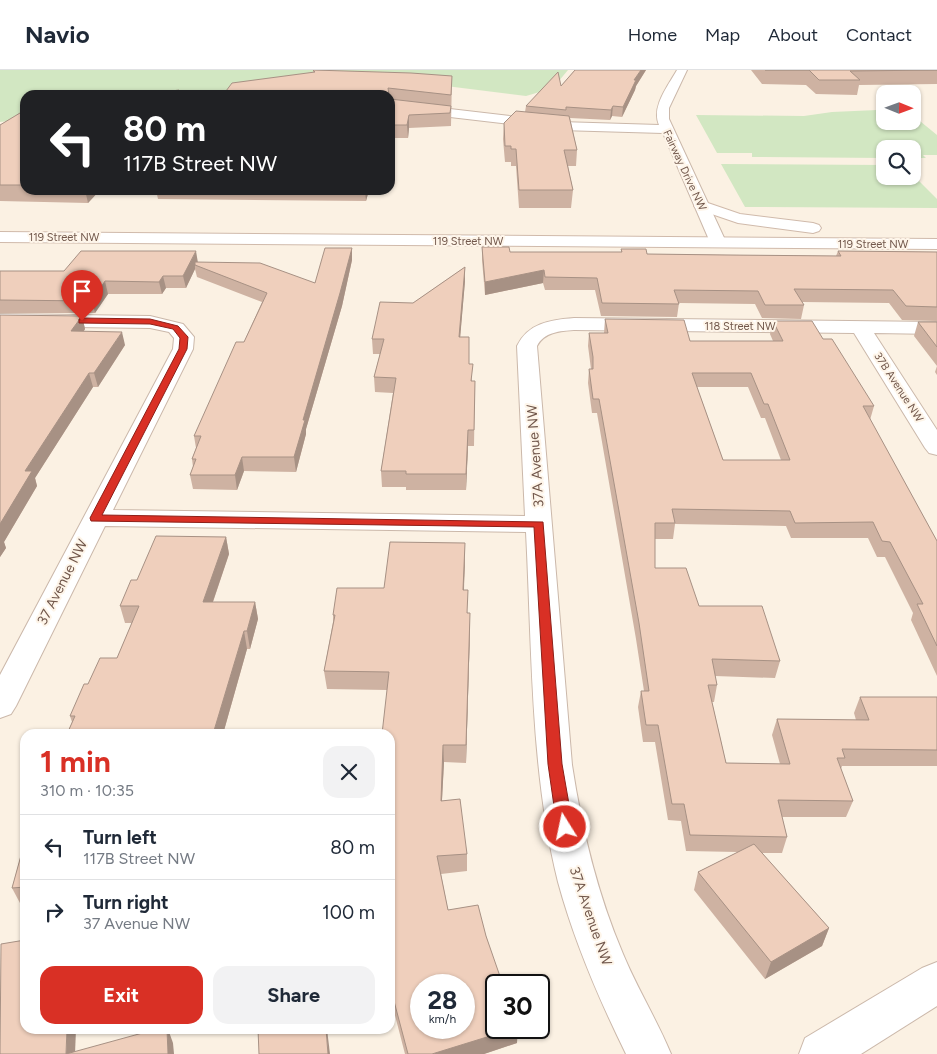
<!DOCTYPE html>
<meta charset="utf-8">
<style>
:root{--surface:#fff;--page:#f2f2f3;--text:#1f2937;--muted:#747a83;--line:#e0e1e3;--accent:#d93025}
body{margin:0;font-family:Figtree,sans-serif;background:var(--page);color:var(--text);height:100vh;display:flex;flex-direction:column;font-size:19px;white-space:nowrap}
*{box-sizing:border-box;margin:0}
p{font-size:16px;color:var(--muted)}
.icon{flex:none;width:28px;height:28px;fill:none;stroke:currentColor;stroke-width:2;stroke-linecap:round;stroke-linejoin:round}
.map{position:relative;flex:1;overflow:hidden}
.drawer{position:absolute;left:20px;top:659px;width:375px;height:305px;display:flex;flex-direction:column;background:var(--surface);border-radius:15px;box-shadow:0 1px 4px #0004}
.drawer>*{flex:none}
.banner{position:absolute;left:20px;top:20px;width:375px;height:105px;border-radius:15px;box-shadow:0 1px 4px #0004;background:#202124;color:#fff;overflow:hidden}
.needle{width:32px;rotate:91deg}
.controls{position:absolute;left:876px;top:15px;display:grid;gap:10px}
.controls a{display:grid;place-items:center;width:45px;height:45px;border-radius:10px;background:var(--surface);box-shadow:0 1px 4px #0004;font-size:25px}
.speed{position:absolute;left:410px;top:904px;display:flex;gap:10px;font-size:25px;font-weight:700;text-align:center}
.speed>*{display:grid;place-content:center;width:65px;height:65px;border-radius:50%;background:var(--surface);box-shadow:0 1px 4px #0004;line-height:1}
.speed small{font-size:12px;font-weight:400}
.speed .limit{border:2px solid #111;border-radius:8px;background:#fff;color:#111}
.pin{position:absolute;display:grid;place-items:center;width:42px;height:42px;color:#fff;margin:-51px -21px;border-radius:50% 50% 50% 0;rotate:-45deg;box-shadow:0 0 5px #0007}
.pin .icon{rotate:45deg}
.me{position:absolute;width:55px;margin:-28px;rotate:350deg;stroke-linejoin:round;filter:drop-shadow(0 0 4px #0008)}
.turn{display:flex;align-items:center;gap:18px;height:105px;padding:0 20px;font-size:22px}
.turn .icon{width:65px;height:65px;stroke-width:2.5}
.turn b{display:block;font-size:35px;line-height:42px}
.round{display:grid;place-items:center;flex:none;width:52px;height:52px;border-radius:15px;background:var(--page)}
.headline{display:flex;align-items:center;justify-content:space-between;height:85px;padding:0 20px}
h1{font-size:30px;font-weight:700;line-height:38px;color:var(--accent)}
.cta{display:flex;gap:10px;margin-top:auto;padding:10px 20px}
.cta a{flex:1;height:58px;border-radius:15px;background:var(--accent);color:#fff;font-size:20px;font-weight:700;line-height:58px;text-align:center}
.cta a+a{background:var(--page);color:var(--text)}
ul{padding:0;list-style:none}
li{display:flex;align-items:center;gap:15px;height:65px;padding:0 20px;border-top:1px solid var(--line)}
li div{flex:1}
li b{display:block;font-size:19px}
li em{font-style:normal}
header{display:flex;align-items:center;gap:30px;box-sizing:border-box;height:70px;padding:0 25px;background:var(--surface);border-bottom:1px solid var(--line)}
header strong{font-size:24px}
nav{display:flex;gap:28px;margin-inline-start:auto;font-size:18px}
.map>svg:first-child{display:block}
.green{fill:#d2e7c2}
.lines{fill:none;stroke-linecap:round;stroke-linejoin:round}
.street-casing{stroke:#cbb8aa;stroke-width:2}
.secondary-casing{stroke:#d0baab;stroke-width:2}
.street{fill:#fff;fill-rule:evenodd}
.secondary{fill:#fff;fill-rule:evenodd}
.wall{fill:#ceb2a2;fill-rule:evenodd}
.shaded-wall{fill:#a79184}
.building{fill:#efcfbc;stroke:#a79184;fill-rule:evenodd}
.route{fill:#d93025;stroke:#8d1f18}
.labels{text-anchor:middle;stroke-width:4;stroke-linejoin:round;paint-order:stroke}
.far-street-label{font-size:11px;fill:#71574b;stroke:#fef5e9}
.street-label{font-size:14px;fill:#71574b;stroke:#fef5e9}
</style>
<header>
<strong>Navio</strong>
<nav><a>Home</a><a>Map</a><a>About</a><a>Contact</a></nav>
</header>
<div class="map">
<svg width="937" height="984" viewBox="0 0 937 984">
<rect width="100%" height="100%" fill="#fbf1e3"/>
<g class="green">
<polygon points="0,0 568,0 553,18 526,26 374,7 225,25 25,25 25,49 0,52"/>
<polygon points="877,40 885,47 885,51 912,51 913,47 915,47 937,65 937,85 923,85 926,88 913,88 912,79 885,79 885,88 752,87 752,83 717,83 696,45 804,46 832,42"/>
<polygon points="721,94 885,95 885,106 913,105 937,129 937,138 745,137"/>
</g>
<g class="lines">
<defs>
<g id="street">
<path d="M677 0H687L669 38V49L726 172 724 176H712L710 172 663 63 560 60 390 40V32L560 52 659 55C651 37 668 16 677 0Z"/>
<path d="M0 244 150 246 183 254 194 267 193 279 113 440 525 446 517 276C528 253 550 250 574 248L937 252V264L874 263 937 360V385L929 383 925 378 854 263 574 260C560 261 544 262 537 276L572 695C582 760 597 823 623 884 637 918 657 950 671 984H626C599 929 574 871 558 812 530 700 532 576 526 462L105 456 16 636 11 644 0 648V605L173 279 174 268 169 262 150 258 0 256Z"/>
<polygon points="937,892 937,936 861,984 799,984 805,968 922,898"/>
</g>
<g id="secondary">
<polygon points="702,131 740,144 813,153 819,155 821,158 819,161 813,163 738,153 697,139 694,136 697,133"/>
<polygon points="0,162 937,169 937,179 0,172"/>
</g>
</defs>
<use href="#street" class="street-casing"/>
<use href="#secondary" class="secondary-casing"/>
<use href="#street" class="street"/>
<use href="#secondary" class="secondary"/>
</g>
<g class="wall">
<polygon points="313,0 452,6 451,56 409,58 408,68 390,68 390,25 223,25 313,3"/>
<polygon points="575,0 646,0 636,16 635,20 622,47 612,46 610,50 570,48 577,80 576,96 568,96 573,120 571,138 519,138 516,96 511,96 511,92 505,92 503,69 504,53 525,42 526,36 561,16"/>
<polygon points="751,0 937,0 937,14 859,15 857,25 816,24 806,15 762,14"/>
<polygon points="25,40 25,120 100,120 88,133 0,131 0,55"/>
<polygon points="156,120 369,120 366,131 158,129"/>
<polygon points="482,177 510,182 621,182 621,179 647,184 836,186 838,181 937,182 937,251 902,250 889,233 802,232 804,235 801,249 762,248 755,234 679,233 677,247 601,246 595,220 545,220 543,213 485,225 482,190"/>
<polygon points="352,178 352,190 342,236 306,359 306,364 296,402 244,401 237,420 193,419 190,405 193,397 192,389 196,378 194,366 244,272 262,232 197,207 195,199 186,218 166,218 162,224 108,224 95,243 0,243 0,201 64,201 198,192 315,213"/>
<polygon points="465,197 465,211 460,267 469,294 472,311 475,311 474,376 468,376 466,420 406,420 406,417 382,417 381,401 393,323 375,322 374,307 380,284 373,284 372,269 413,233"/>
<polygon points="0,245 82,246 85,259 84,261 125,275 98,317 93,317 35,408 37,416 4,472 6,478 0,487"/>
<path d="M605 249 690 271H773L770 264 773 251 823 269 874 336 870 350 937 471V606L911 550 913 543 885 487H877L868 468H791L786 456 675 454 673 469H655V498L699 536 780 591 775 608 715 606 717 615 714 632H712L726 693 780 694 772 665 777 649 856 650 854 643 860 627H937V696H842L841 699 853 731 846 747H782L787 767 782 783H762L829 858 822 876 765 909 694 820 698 802 738 782 686 781 681 751 668 750 655 672H643L638 637 641 621H644L636 569 597 343H592L588 313 589 299H591L588 276 589 263H604ZM697 317H748L761 348H765L781 390H723Z"/>
<polygon points="918,252 937,252 937,305 935,302 937,296 914,266"/>
<polygon points="226,467 229,484 213,532 255,532 258,549 250,579 247,579 223,664 67,664 72,652 70,646 88,614 117,588 132,553 125,553 120,536 137,510"/>
<polygon points="465,489 464,520 470,560 466,693 444,692 442,730 467,784 467,801 441,804 448,840 486,866 517,973 484,984 405,984 390,926 390,664 387,620 327,619 324,601 333,552 333,545 384,518"/>
<polygon points="25,771 25,835 21,835 12,818"/>
</g>
<g class="shaded-wall">
<polygon points="641,0 646,0 636,16 635,20 622,47 623,37 634,10"/>
<polygon points="179,20 180,25 174,25"/>
<polygon points="613,36 612,46 610,50 611,40"/>
<polygon points="409,45 409,58 408,68 407,55"/>
<polygon points="85,120 100,120 88,133"/>
<polygon points="365,120 369,120 366,131"/>
<polygon points="352,178 352,190 342,236 306,359 306,364 296,402 294,387 303,350"/>
<polygon points="196,181 198,193 195,195 195,199 186,218 183,206"/>
<polygon points="465,197 465,211 459,281 459,267"/>
<polygon points="544,200 543,213 485,225 485,212"/>
<polygon points="163,206 166,218 162,224 159,212"/>
<polygon points="105,211 108,224 95,243 92,231"/>
<polygon points="82,246 85,259 75,274 71,261"/>
<polygon points="122,262 125,275 98,317 94,303"/>
<polygon points="89,303 93,317 35,408 37,416 4,472 6,478 0,487 0,454 25,401"/>
<polygon points="468,360 468,376 466,420 466,404"/>
<polygon points="242,387 244,401 237,420 235,405"/>
<polygon points="226,467 229,484 207,549 203,532"/>
<polygon points="465,473 465,489 463,537 463,520"/>
<polygon points="255,532 258,549 250,579 247,561"/>
<polygon points="470,543 470,560 466,693 466,675"/>
<polygon points="244,561 247,579 223,664 213,664"/>
<polygon points="443,675 444,692 441,748 441,731"/>
<polygon points="829,858 822,876 765,909 771,892"/>
<polygon points="516,958 518,958 517,973 484,984 432,984"/>
<polygon points="67,959 76,959 75,984 66,984"/>
<polygon points="167,959 168,959 173,973 174,984 168,984"/>
<polygon points="326,959 327,959 330,984 328,984"/>
</g>
<g class="building">
<polygon points="313,0 411,3 452,6 451,25 388,18 389,25 223,25 232,13 315,2"/>
<polygon points="575,0 641,0 634,10 636,10 623,37 613,36 611,40 566,37 566,40 526,36 558,2 561,16"/>
<polygon points="765,0 937,0 850,1 860,10 819,10 809,0"/>
<polygon points="179,20 174,25 143,25"/>
<polygon points="390,29 451,36 450,43 409,45 407,55 390,55"/>
<polygon points="25,40 25,115 0,115 0,55"/>
<polygon points="516,41 569,46 577,80 564,80 573,120 519,120 516,79 511,79 511,76 505,76 504,53"/>
<polygon points="482,177 509,177 510,182 622,182 621,179 646,179 647,184 726,185 841,186 838,181 937,182 937,237 906,236 893,220 794,219 804,235 765,235 758,221 674,220 679,234 602,233 597,208 545,207 544,200 485,212"/>
<polygon points="325,178 352,178 340,223 303,350 305,350 294,387 242,387 235,405 190,405 196,389 192,389 201,366 194,366 236,272 244,272 267,223 195,195 195,192 260,193 315,213"/>
<polygon points="81,181 196,181 183,206 163,206 159,212 105,211 92,231 0,230 0,201 64,201"/>
<polygon points="465,197 459,267 469,267 469,294 473,294 471,311 475,311 474,360 468,360 466,404 406,404 406,401 381,401 396,308 374,307 384,269 372,269 380,232 413,233"/>
<polygon points="0,245 82,246 71,261 122,262 94,303 89,303 25,401 32,401 0,454"/>
<path d="M605 249 684 250 690 271H783L773 251H812L823 269H832L874 336H863L937 471V576L917 534H923L890 472 882 471 873 452 795 453 790 441 672 439 675 453H655V498H686L699 536H762L780 591 712 589 717 615H708L726 693 790 694 777 649 869 650 860 627H937V680L842 679 845 688H837L853 731 778 730 787 767 690 765 684 734H672L658 655H646L641 621H649L639 553 599 329H593L589 299H593V287L589 263H608ZM692 303H751L764 334H768L790 390H723Z"/>
<polygon points="918,252 937,252 937,277"/>
<polygon points="156,466 226,467 203,532 255,532 247,561 244,561 213,664 67,664 75,646 70,646 84,614 88,614 100,588 117,588 139,536 120,536 131,510 137,510"/>
<path d="M390 472 465 473 463 520H468L467 543H470L466 675H443L441 731 460 729 467 784 437 786 448 840 478 835 486 866 503 915H496V958H516L432 984H408L390 916V664H382L389 602 324 601 335 545H333L337 518H384ZM421 915H464V958H421Z"/>
<polygon points="25,771 25,817 12,818"/>
<polygon points="754,774 829,858 771,892 698,802"/>
<polygon points="25,870 25,959 67,959 66,984 157,959 167,959 168,984 0,984 1,874"/>
<polygon points="258,959 326,959 328,984 259,984"/>
</g>
<polygon class="route" points="82,248 150,249 178,256 188,267 187,279 102,445 543,452 562,694 573,757 570,761 565,763 560,761 557,757 548,694 534,457 91,451 90,448 179,279 180,268 173,259 150,254 79,253 79,249"/>
<g class="labels">
<g class="far-street-label">
<text transform="translate(685 100) rotate(65)" y="4">Fairway Drive NW</text>
<text x="64" y="171">119 Street NW</text>
<text x="468" y="175">119 Street NW</text>
<text x="873" y="178">119 Street NW</text>
<text x="740" y="260">118 Street NW</text>
<text transform="translate(899 317) rotate(57)" y="4">37B Avenue NW</text>
</g>
<g class="street-label">
<text transform="translate(535 386) rotate(-94)" y="5">37A Avenue NW</text>
<text transform="translate(62 512) rotate(-63)" y="5">37 Avenue NW</text>
<text transform="translate(591 846) rotate(71)" y="5">37A Avenue NW</text>
</g>
</g>
</svg>
<div class="controls">
<a><svg class="needle" viewBox="-14 -14 28 28"><path d="M0-13l5 13h-10z" fill="#e53935"/><path d="M0 13l5-13h-10z" fill="#747a83"/></svg></a>
<a><svg class="icon" aria-label="search" viewBox="0 0 24 24"><circle cx="10" cy="10" r="6"/><path d="M15 15l6 6"/></svg></a>
</div>
<div class="speed"><div>28<small>km/h</small></div><div class="limit">30</div></div>
<div class="pin" style="left:82px;top:251px;background:#d93025"><svg class="icon" aria-label="arrive" viewBox="0 0 24 24"><path d="M6 21V4h12l-3 4 3 4H6"/></svg></div>
<svg class="me" style="left:565px;top:757px" viewBox="-20 -20 40 40"><circle r="17" fill="#d93025" stroke="#fff" stroke-width="3"/><path d="M0-11L8 9 0 5-8 9z" fill="#fff"/></svg>
<div class="banner">
<div class="turn"><svg class="icon" aria-label="left" viewBox="0 0 24 24"><path d="M17 20v-9H6M10 6l-5 5 5 5"/></svg><div><b>80 m</b>117B Street NW</div></div>
</div>
<section class="drawer">
<div class="headline"><div><h1>1 min</h1><p>310 m · 10:35</p></div><a class="round"><svg class="icon" aria-label="close" viewBox="0 0 24 24"><path d="M6 6l12 12M18 6L6 18"/></svg></a></div>
<ul>
<li><svg class="icon" aria-label="left" viewBox="0 0 24 24"><path d="M17 20v-9H6M10 6l-5 5 5 5"/></svg><div><b>Turn left</b><p>117B Street NW</p></div><em>80 m</em></li>
<li><svg class="icon" aria-label="right" viewBox="0 0 24 24"><path d="M7 20v-9h11M14 6l5 5-5 5"/></svg><div><b>Turn right</b><p>37 Avenue NW</p></div><em>100 m</em></li>
</ul>
<div class="cta"><a>Exit</a><a>Share</a></div>
</section>
</div>
